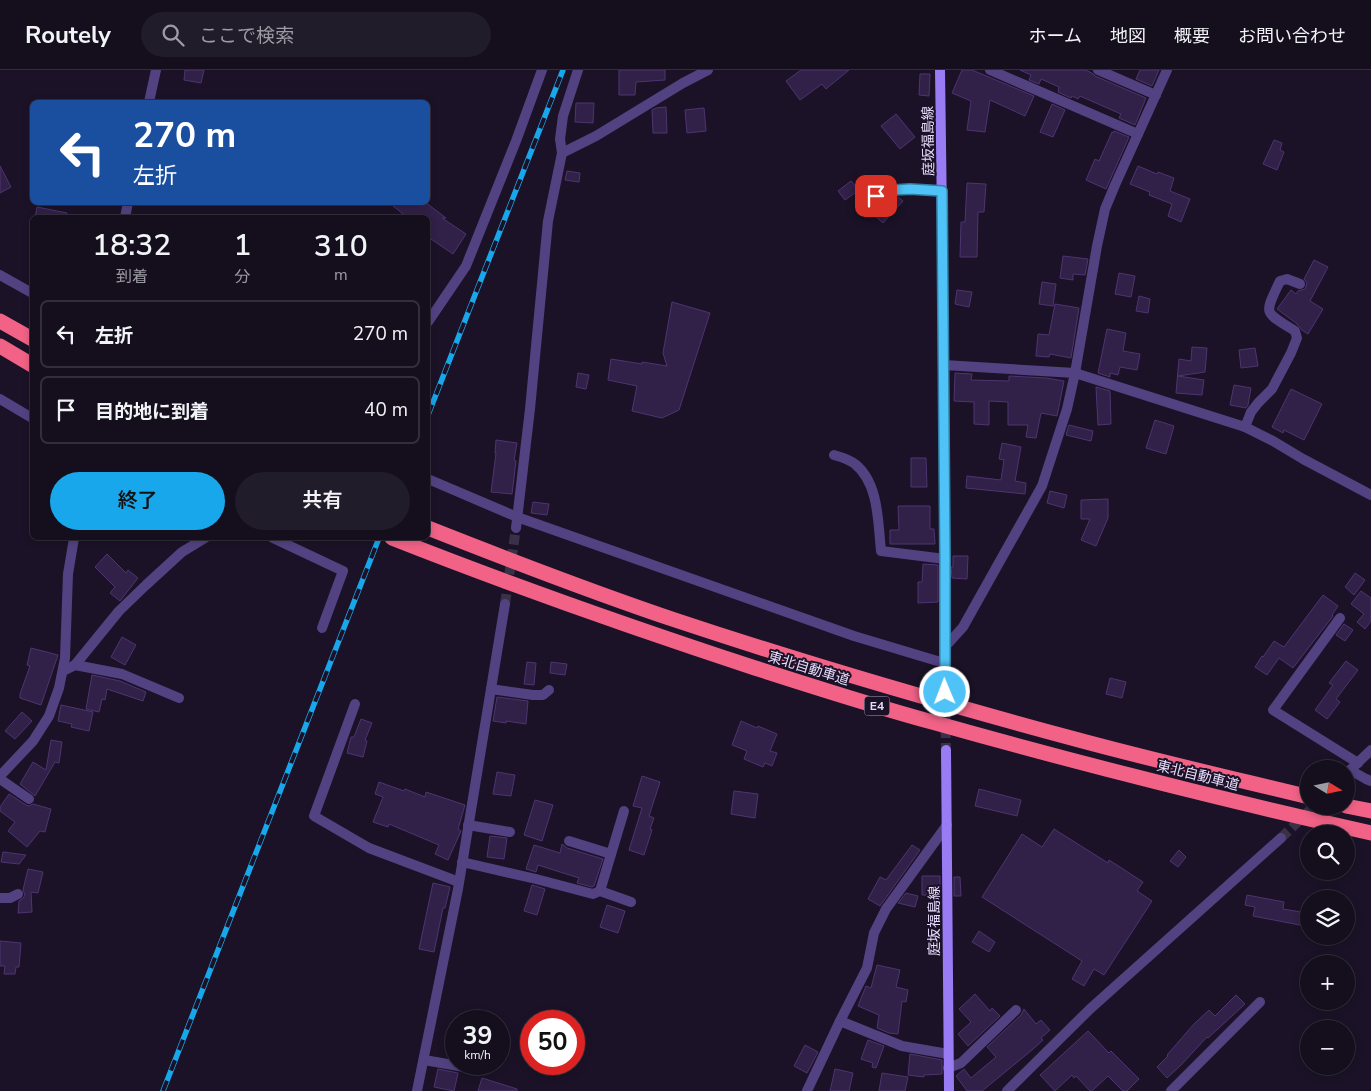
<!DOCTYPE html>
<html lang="ja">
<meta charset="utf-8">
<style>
:root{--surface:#140e1d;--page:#211c2a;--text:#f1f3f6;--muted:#9d9ca4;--line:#332e3b;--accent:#19a7eb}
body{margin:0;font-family:"Nunito Sans","Noto Sans JP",sans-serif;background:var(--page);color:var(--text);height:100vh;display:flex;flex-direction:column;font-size:19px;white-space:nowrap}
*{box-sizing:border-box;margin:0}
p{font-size:16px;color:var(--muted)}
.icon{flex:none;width:28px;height:28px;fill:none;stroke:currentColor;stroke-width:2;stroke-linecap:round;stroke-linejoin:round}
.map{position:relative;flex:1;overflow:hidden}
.drawer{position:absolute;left:30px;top:145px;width:400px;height:325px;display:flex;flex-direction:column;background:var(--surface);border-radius:8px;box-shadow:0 2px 8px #0003,0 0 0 1px var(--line)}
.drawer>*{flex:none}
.guide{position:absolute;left:30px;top:30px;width:400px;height:105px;border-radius:8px;box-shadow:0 2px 8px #0003,0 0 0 1px var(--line);background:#1a4fa0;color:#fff;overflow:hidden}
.needle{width:32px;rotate:100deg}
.buttons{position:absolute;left:1300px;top:690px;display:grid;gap:10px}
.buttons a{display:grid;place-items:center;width:55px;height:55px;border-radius:50%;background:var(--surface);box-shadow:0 2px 8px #0003,0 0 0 1px var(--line);font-size:25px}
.speed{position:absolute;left:445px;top:940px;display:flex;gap:10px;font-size:25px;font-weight:700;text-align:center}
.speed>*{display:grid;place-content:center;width:65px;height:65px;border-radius:50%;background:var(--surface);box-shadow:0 2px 8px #0003,0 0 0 1px var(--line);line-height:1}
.speed small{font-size:12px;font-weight:400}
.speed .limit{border:8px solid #d22;background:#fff;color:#111}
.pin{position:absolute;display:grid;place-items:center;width:42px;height:42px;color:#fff;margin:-21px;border-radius:10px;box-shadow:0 2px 8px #0006}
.me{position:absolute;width:55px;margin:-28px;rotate:359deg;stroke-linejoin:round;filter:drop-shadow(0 0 4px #0008)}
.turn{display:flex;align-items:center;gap:18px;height:105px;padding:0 20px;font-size:22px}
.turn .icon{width:65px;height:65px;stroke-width:2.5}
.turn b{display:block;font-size:35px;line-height:42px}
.eta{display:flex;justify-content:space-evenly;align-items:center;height:85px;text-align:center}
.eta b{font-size:30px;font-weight:600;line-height:35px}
.action{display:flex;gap:10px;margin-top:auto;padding:10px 20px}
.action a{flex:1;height:58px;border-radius:30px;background:var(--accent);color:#111;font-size:20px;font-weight:600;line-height:58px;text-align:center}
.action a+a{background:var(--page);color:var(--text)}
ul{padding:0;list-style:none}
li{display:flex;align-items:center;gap:15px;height:68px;margin:0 10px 8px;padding:0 10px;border:2px solid var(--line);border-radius:8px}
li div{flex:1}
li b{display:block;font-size:19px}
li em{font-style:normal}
header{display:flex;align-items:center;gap:30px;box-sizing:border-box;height:70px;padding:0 25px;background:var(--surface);border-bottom:1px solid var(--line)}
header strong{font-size:24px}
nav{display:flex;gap:28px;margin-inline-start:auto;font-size:18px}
.search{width:350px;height:45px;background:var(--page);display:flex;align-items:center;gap:12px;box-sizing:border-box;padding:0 18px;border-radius:28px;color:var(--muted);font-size:19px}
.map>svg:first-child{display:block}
.building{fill:#312047;stroke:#4e3471}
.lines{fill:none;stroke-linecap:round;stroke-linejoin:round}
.minor-tunnel{stroke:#3a3047;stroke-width:10;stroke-dasharray:10 5;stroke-linecap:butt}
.tertiary-tunnel{stroke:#3a3047;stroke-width:10;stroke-dasharray:10 5;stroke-linecap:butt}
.secondary-tunnel{stroke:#3a3047;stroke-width:10;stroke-dasharray:10 5;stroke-linecap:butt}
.minor{stroke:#534282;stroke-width:10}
.tertiary{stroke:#534282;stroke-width:10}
.secondary{stroke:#997bf3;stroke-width:10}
.motorway{stroke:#f16286;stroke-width:15}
.rail-casing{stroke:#19a7eb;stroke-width:5.5}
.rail{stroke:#1b1227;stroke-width:4;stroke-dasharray:11;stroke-linecap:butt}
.route-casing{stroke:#337fa1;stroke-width:12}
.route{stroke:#4fc3f7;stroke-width:9}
.labels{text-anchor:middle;stroke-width:4;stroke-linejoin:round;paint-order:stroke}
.shield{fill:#1b1227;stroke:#aa9fbc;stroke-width:1}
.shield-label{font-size:12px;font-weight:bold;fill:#e7dcfc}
.street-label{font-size:14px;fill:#e7dcfc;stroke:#1b1227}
</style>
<header>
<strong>Routely</strong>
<div class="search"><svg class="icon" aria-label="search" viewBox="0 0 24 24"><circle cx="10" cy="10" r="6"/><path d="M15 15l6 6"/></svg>ここで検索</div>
<nav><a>ホーム</a><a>地図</a><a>概要</a><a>お問い合わせ</a></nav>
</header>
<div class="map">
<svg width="1371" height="1021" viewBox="0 0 1371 1021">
<rect width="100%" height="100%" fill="#1b1227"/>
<g class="building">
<polygon points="185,0 204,0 201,13 184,10"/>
<polygon points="619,0 665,0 665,10 636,12 635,25 619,25"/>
<polygon points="801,0 849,0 826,19 822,14 800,30 786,11"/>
<polygon points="962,0 972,0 1034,26 1025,46 990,30 985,62 967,60 971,31 952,23"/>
<polygon points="1020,0 1085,0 1092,3 1095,6 1146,28 1135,55 1119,48 1121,44 1080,26 1078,29 1072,26 1071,28 1058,22 1059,17 1041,9 1039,14 1029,10 1031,5"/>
<polygon points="1140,0 1159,0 1152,16 1136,9"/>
<polygon points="920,4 930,4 929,26 919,25"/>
<polygon points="576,33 594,33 593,53 575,52"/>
<polygon points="1052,34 1065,40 1053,67 1040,62"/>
<polygon points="666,37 667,63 653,63 652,40 656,38"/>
<polygon points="704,38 706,61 687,63 685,40"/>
<polygon points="896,44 915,67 900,79 881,56"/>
<polygon points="1114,61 1129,67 1106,119 1086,110 1095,89 1099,91 1112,62 1113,63"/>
<polygon points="1274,70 1282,73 1280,80 1284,82 1277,100 1263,94"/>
<polygon points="0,96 11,117 0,123"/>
<polygon points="1138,96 1157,104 1158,102 1174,108 1170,121 1190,129 1181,152 1168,146 1172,134 1149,125 1150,122 1130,114"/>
<polygon points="567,101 580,103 579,112 565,110"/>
<polygon points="851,111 859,120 845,130 838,121"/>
<polygon points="967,113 986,114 984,142 978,142 977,187 960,187 961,152 965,152"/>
<polygon points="898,127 903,131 883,153 875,146 892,128"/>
<polygon points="388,132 425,132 446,148 442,148 466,164 453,184 428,167 428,148 408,148"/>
<polygon points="37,137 67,143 67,148 35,148"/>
<polygon points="1063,186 1088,189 1085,205 1073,204 1073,210 1060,208"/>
<polygon points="1314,190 1328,197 1310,231 1323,239 1308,264 1302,260 1296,253 1277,239 1291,220 1296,224 1298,221 1305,219 1307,213 1304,209"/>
<polygon points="1119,203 1135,206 1131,227 1115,224"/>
<polygon points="1042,212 1056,214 1053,236 1039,234"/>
<polygon points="957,220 972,222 969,237 955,234"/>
<polygon points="1139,226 1150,229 1148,243 1136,241"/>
<polygon points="672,232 710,243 679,340 662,348 632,341 637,316 608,310 611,289 642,294 642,292 667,296 663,283"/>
<polygon points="1055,234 1079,238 1071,288 1050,284 1049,287 1036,286 1038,264 1049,265"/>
<polygon points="1107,259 1126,263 1123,281 1140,284 1137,300 1120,297 1118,305 1110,303 1110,307 1098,303"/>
<polygon points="1192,277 1207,278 1205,302 1178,306 1204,310 1202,325 1176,323 1179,289 1191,291"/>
<polygon points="1255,278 1258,296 1241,298 1239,280"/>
<polygon points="578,303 589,305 586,319 576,317"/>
<polygon points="955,303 972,304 971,310 1009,311 1009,306 1046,308 1064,311 1057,346 1041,343 1036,368 1026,367 1028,355 1008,355 1008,332 989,331 989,355 974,354 974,332 954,331"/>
<polygon points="1234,315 1251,318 1248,335 1246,338 1230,335"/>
<polygon points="1096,317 1110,321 1111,354 1098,355"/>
<polygon points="1291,319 1322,334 1304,370 1284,360 1283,363 1272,357"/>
<polygon points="1155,350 1174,356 1166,384 1146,378"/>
<polygon points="1069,355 1093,361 1091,371 1066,365"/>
<polygon points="496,370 517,373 514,390 516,391 512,424 491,422 496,383 495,383"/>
<polygon points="1002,373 1021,377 1015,411 1026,413 1025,424 966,418 967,406 1001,410 1004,390 999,389"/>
<polygon points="911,388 926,388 927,417 911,417"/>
<polygon points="1050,421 1067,425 1064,438 1047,433"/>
<polygon points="1108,429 1108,448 1096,476 1081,470 1090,449 1081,449 1081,430"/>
<polygon points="533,432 549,434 547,445 531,443"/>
<polygon points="898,436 930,436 930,459 934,459 935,474 890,474 890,460 899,460"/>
<polygon points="107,484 126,503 128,500 138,508 120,531 110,523 115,517 95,497"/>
<polygon points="953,486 968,486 967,509 952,508 951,497 953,497"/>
<polygon points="923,494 938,495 938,532 918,533 918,512 922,512"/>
<polygon points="1355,503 1365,510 1354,525 1345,517"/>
<polygon points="1361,521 1371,528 1371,551 1365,559 1357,552 1364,544 1351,534"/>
<polygon points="1323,525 1338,536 1332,545 1333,546 1293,598 1279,588 1267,605 1255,597 1262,586 1263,587 1274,571 1284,577"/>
<polygon points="1344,554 1353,560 1345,571 1336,565"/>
<polygon points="122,567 136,575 125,595 111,587"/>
<polygon points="31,578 58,585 41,635 20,628 20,624 30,596 27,595"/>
<polygon points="1346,591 1358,600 1336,629 1340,632 1327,649 1315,640 1333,615 1329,613"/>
<polygon points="527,592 536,593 534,615 524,614"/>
<polygon points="551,592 567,594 565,605 550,603"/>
<polygon points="92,605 120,611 146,622 143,631 107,619 105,630 102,629 99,642 86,639"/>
<polygon points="1110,608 1126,612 1122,628 1106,624"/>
<polygon points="497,627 528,631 526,654 506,651 506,653 493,651"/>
<polygon points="61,635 93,642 89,661 71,657 72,654 58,651"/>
<polygon points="22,642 32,651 15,669 5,661"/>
<polygon points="361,649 372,653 365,670 367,671 363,687 347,683 351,667 354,667"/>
<polygon points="741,651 757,658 758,656 777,664 770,681 777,683 772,696 765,693 763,697 744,689 747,681 732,675"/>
<polygon points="51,670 62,672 59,693 55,692 35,726 20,714 33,692 46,700"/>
<polygon points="497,702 515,705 511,726 493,724"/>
<polygon points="642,706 660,712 649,746 654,748 650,759 652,760 644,785 629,780 642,738 633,736"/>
<polygon points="379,712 404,721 405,719 425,727 426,722 465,735 458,759 461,761 448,790 435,784 439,775 389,754 388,757 373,752 383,727 375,724"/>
<polygon points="979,719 1021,730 1017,746 975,736"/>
<polygon points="734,721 758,724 755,748 731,744"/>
<polygon points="9,724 26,735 29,736 33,734 51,739 45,762 40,761 27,777 8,761 15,752 0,741 0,737"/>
<polygon points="535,730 553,735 542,771 524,765"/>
<polygon points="1054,759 1108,793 1109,790 1143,812 1137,821 1152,831 1104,905 1094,899 1084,916 1072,909 1082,891 982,827 1022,764 1042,777"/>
<polygon points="490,766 507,768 504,789 487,787"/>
<polygon points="562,774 567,778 603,789 594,816 592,817 577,813 579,808 538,795 536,802 526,799 534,775 560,783"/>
<polygon points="912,775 920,780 880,836 868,829 880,807 886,810"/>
<polygon points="1179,780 1186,787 1178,797 1170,791"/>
<polygon points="3,782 26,785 19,794 1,792"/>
<polygon points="28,799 43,802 38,823 31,822 32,842 18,843 19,831 23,828 25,825 23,820"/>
<polygon points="922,806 940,806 940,826 922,825"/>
<polygon points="954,807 960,807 961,826 954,826"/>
<polygon points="433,813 450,817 445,838 443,838 434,882 419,879"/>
<polygon points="532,815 545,819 537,845 524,841"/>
<polygon points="906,823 918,826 915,837 898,833"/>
<polygon points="1247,825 1284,832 1283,839 1307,843 1305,856 1253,846 1255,837 1245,835"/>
<polygon points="607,835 625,841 618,863 600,857"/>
<polygon points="979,861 995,872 989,882 972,872"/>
<polygon points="0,871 21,873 19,897 16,897 15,904 4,904 5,896 0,896"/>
<polygon points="877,895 900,900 896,917 908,920 906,932 902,931 898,964 889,963 877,958 879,945 858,936 866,916 871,918"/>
<polygon points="975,924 990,941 992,938 1000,946 968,976 958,964 971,952 959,939"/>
<polygon points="1236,925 1245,934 1208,968 1207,967 1180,996 1167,1008 1157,997 1168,986 1167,985 1194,954 1209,940 1215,946"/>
<polygon points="1024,939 1036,954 1041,950 1050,960 1041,968 1043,970 1032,980 982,1021 967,1021 956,1006 964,999 971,1008 996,987 987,977 1021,945"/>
<polygon points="1088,961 1109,983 1111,981 1139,1009 1127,1021 1123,1021 1108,1006 1092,1021 1090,1021 1076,1006 1074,1008 1072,1005 1055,1021 1040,1005"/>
<polygon points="868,970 884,976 876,998 872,997 873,993 861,989"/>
<polygon points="805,975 818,982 807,1003 794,996"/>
<polygon points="910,984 942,990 942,1004 924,1005 924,1007 908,1005"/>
<polygon points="438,999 458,1003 454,1021 434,1017"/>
<polygon points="835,999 853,1003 849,1021 830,1021"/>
<polygon points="882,1003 908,1007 905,1021 879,1021"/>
<polygon points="482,1008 517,1019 517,1021 478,1021"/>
</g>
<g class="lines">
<polyline class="minor-tunnel" points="505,534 516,458"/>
<polyline class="tertiary-tunnel" points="1281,768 1314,736"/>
<polyline class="secondary-tunnel" points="945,628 946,680"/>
<g class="minor">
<polyline points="990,0 1138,64"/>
<polyline points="1098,0 1156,25"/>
<polyline points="149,32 156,0"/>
<polyline points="562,83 596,66 683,13 708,0"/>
<polyline points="876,126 895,120 910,119 942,121"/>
<polyline points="125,148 128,132"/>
<polyline points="0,205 32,223"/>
<polyline points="428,252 466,196 516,71 542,0"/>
<polyline points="944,295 1075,303 1245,357 1273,371 1303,389 1371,425"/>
<polyline points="0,329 32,348"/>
<path d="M1245 357 1251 342 1258 333 1272 319 1291 283 1297 268 1295 261C1263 241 1264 245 1280 211L1287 209 1300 214"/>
<path d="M834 385C841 387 849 389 855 394 879 413 878 453 881 481L945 489"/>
<polyline points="428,409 517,447 854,566 944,593"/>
<polyline points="516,458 530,339 548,151 562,83 560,69 563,46 578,0"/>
<polyline points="273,468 343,501 322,558"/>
<polyline points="1340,548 1273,640 1358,693"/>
<polyline points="944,578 963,557 1042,416 1067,339 1075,303 1097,176 1105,139 1115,115 1167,0"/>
<polyline points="75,595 122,604 179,628"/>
<polyline points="63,601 75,595 119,541 146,515 182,482 205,468"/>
<polyline points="491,619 533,625 543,625 549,620"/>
<polyline points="355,634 314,746 369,778 459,812"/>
<polyline points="1350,700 1366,709 1371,711"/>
<polyline points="0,706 33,671 49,646 59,618 65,588 68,504 74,468"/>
<polyline points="0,709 29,729"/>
<polyline points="468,755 510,762"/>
<polyline points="569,771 611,784"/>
<polyline points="462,792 536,809 593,824 600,821 631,832"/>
<polyline points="600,821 624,741"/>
<polyline points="0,828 10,828 18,824"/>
<polyline points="840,951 902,976 948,984"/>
<polyline points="424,990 482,1000"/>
<polyline points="948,998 961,993 1016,940"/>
<polyline points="417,1021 458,819 505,534"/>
<polyline points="807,1021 840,951 867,898 874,863 886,839 947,755"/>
<polyline points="1171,1021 1260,932"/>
</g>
<g class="tertiary">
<polyline points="1346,704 1371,680"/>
<polyline points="1007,1021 1090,939 1281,768"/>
</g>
<g class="secondary">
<polyline points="940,0 944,295 945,622"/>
<polyline points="946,680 949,1021"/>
</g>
<g class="motorway">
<polyline points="0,251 32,269"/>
<polyline points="0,276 32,295"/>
<path d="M428 458C509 490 592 522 675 550 807 594 941 633 1075 669 1152 690 1231 708 1309 727"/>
<path d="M392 468C511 515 633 558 755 598 814 617 873 636 932 652 1077 693 1224 730 1371 763"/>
<polyline points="1346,736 1371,741"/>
</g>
<defs>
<g id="rail">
<polyline points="428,345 563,0"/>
<polyline points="163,1021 379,468"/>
</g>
</defs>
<use href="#rail" class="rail-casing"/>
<use href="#rail" class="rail"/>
</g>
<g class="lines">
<defs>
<polyline id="route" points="876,126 895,120 910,119 942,121 945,489 945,622"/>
</defs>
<use href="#route" class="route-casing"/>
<use href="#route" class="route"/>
</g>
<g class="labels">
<rect class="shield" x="864.5" y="626.5" width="25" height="19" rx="4"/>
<g class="shield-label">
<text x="877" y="640">E4</text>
</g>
<g class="street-label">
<text transform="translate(928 71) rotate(-91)" y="5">庭坂福島線</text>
<text transform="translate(809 598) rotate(17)" y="5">東北自動車道</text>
<text transform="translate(1198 705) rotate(14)" y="5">東北自動車道</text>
<text transform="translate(934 851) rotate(-90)" y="5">庭坂福島線</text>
</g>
</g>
</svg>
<div class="buttons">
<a><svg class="needle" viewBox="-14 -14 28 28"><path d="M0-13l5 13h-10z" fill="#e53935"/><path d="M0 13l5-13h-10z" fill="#9d9ca4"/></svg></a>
<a><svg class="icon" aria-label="search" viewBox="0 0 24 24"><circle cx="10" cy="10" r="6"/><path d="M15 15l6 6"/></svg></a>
<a><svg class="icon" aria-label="layers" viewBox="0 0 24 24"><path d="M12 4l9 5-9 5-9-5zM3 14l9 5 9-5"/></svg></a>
<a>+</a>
<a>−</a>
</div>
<div class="speed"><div>39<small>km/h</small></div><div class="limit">50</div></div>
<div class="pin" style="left:876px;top:126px;background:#d93025"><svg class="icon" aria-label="arrive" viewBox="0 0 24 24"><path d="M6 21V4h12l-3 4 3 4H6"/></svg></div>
<svg class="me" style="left:945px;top:622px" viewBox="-20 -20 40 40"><circle r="17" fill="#4fc3f7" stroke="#fff" stroke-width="3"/><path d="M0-11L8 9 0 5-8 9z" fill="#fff"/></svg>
<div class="guide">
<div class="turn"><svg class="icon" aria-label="left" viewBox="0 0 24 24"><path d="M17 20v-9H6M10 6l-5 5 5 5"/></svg><div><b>270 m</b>左折</div></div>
</div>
<section class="drawer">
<div class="eta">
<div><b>18:32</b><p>到着</p></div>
<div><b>1</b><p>分</p></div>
<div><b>310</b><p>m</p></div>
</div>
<ul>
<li><svg class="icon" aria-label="left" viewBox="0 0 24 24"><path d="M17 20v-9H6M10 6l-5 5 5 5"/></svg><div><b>左折</b></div><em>270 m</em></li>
<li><svg class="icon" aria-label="arrive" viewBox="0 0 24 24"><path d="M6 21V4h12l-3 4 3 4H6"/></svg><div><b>目的地に到着</b></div><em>40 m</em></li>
</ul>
<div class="action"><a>終了</a><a>共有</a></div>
</section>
</div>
